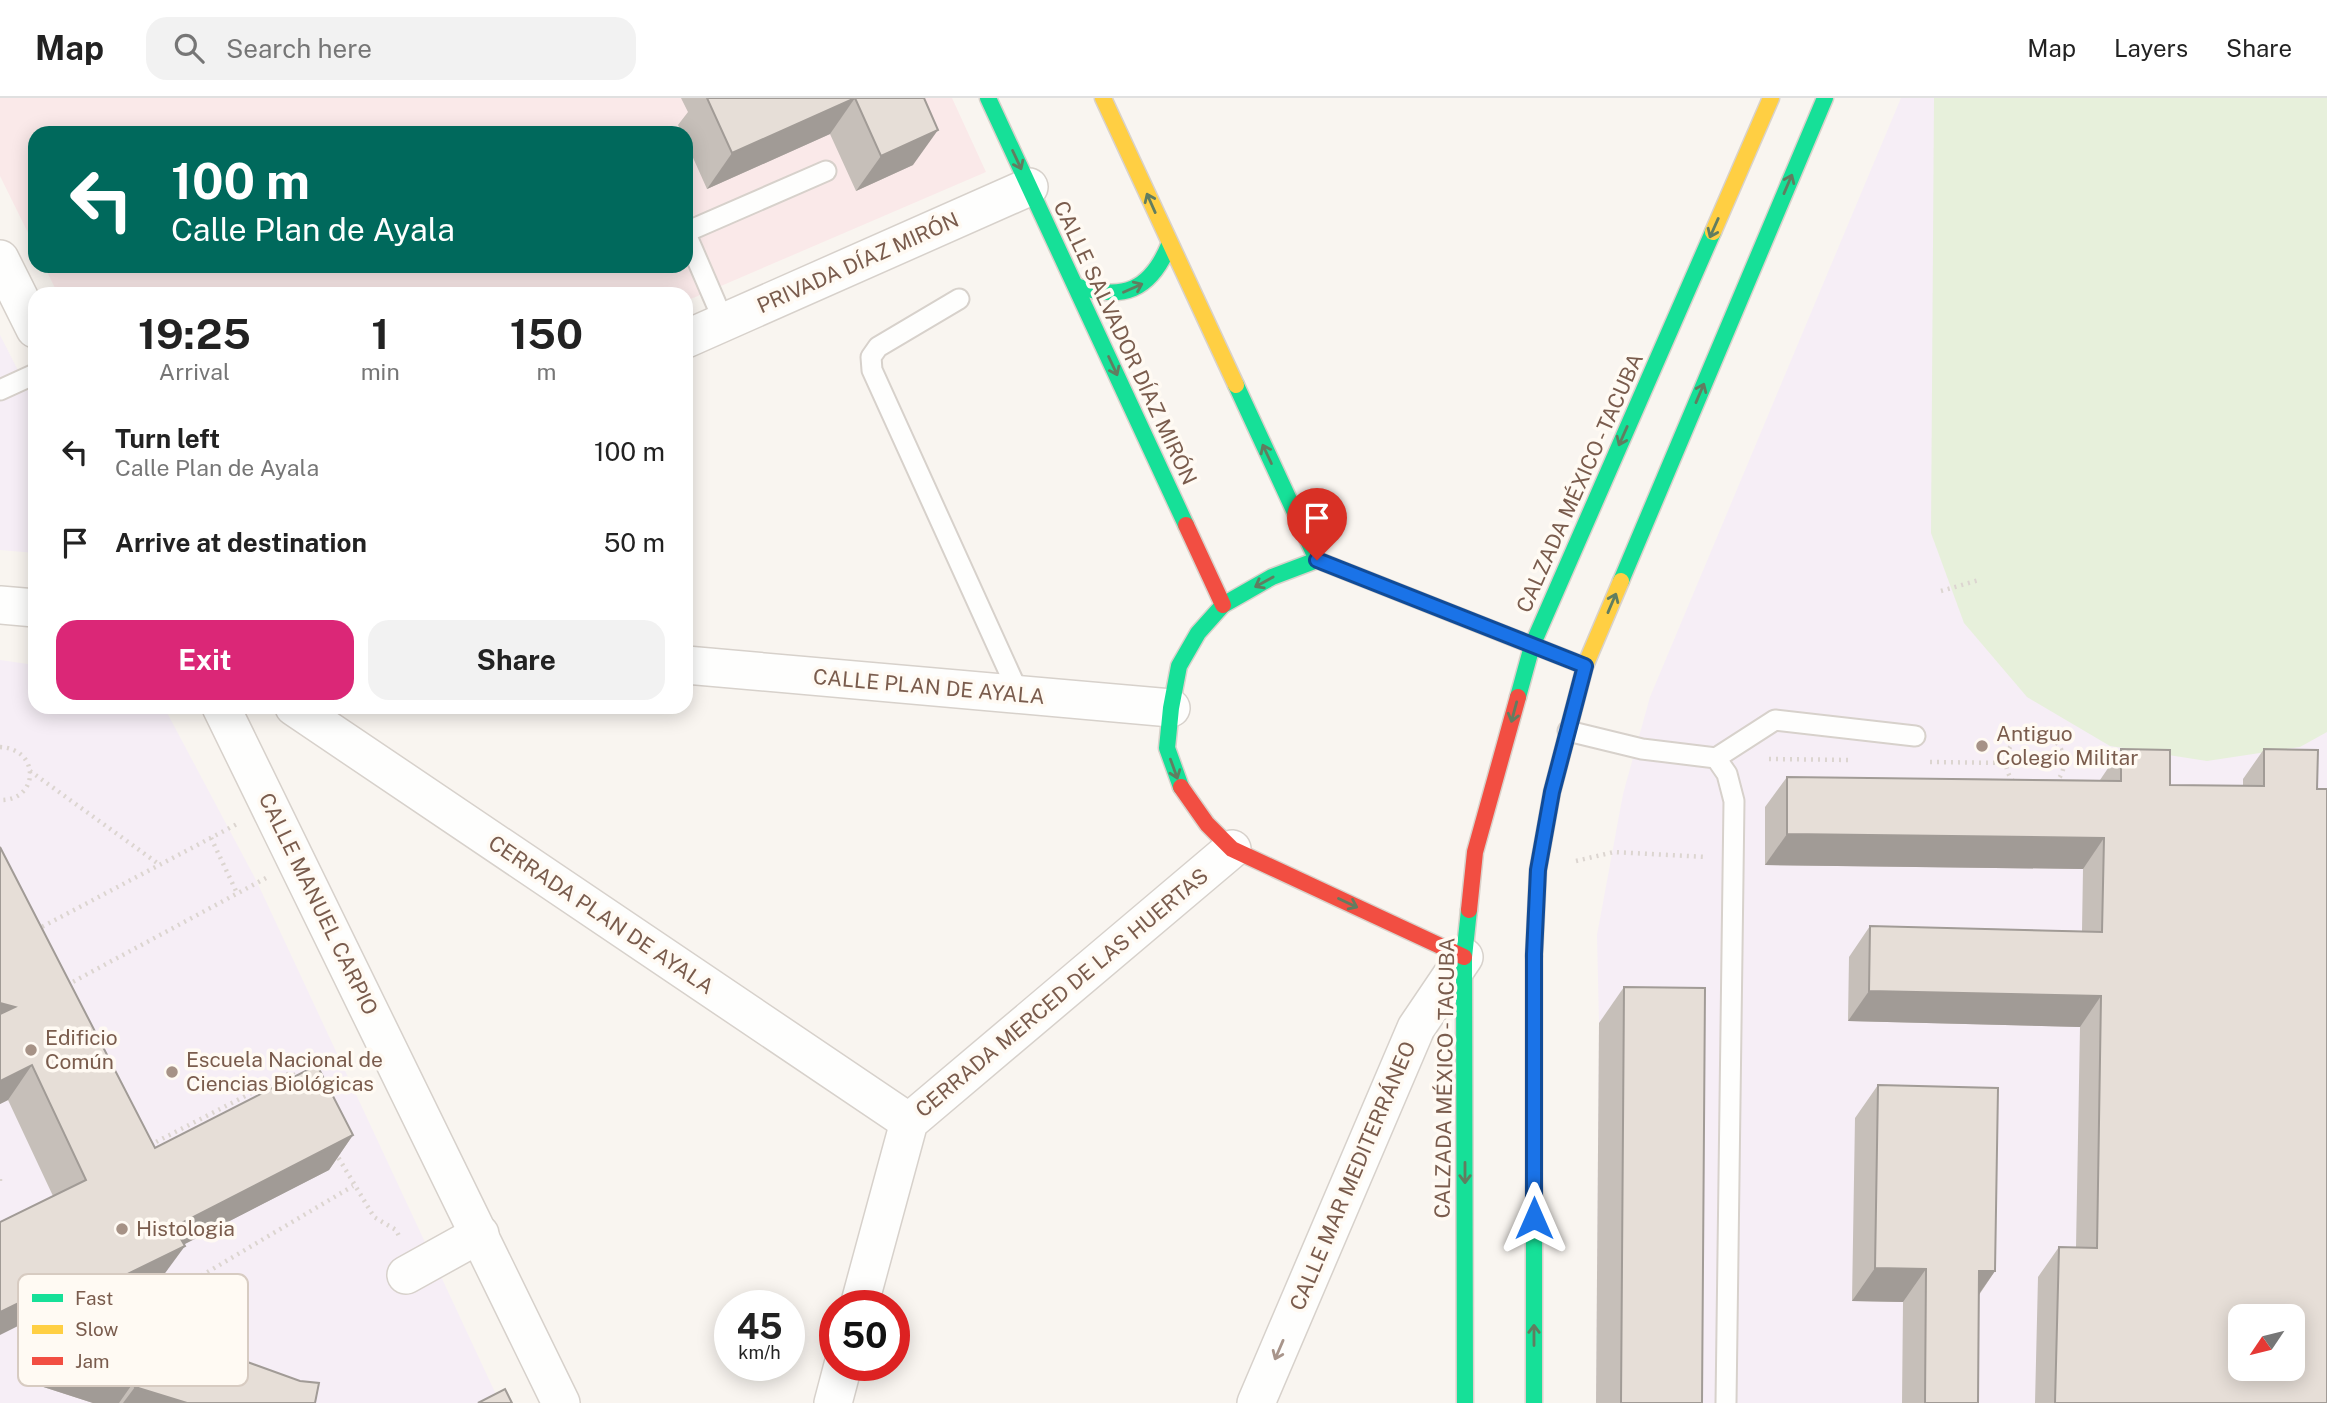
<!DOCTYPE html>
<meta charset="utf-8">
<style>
:root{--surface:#fff;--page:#f2f2f2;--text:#222;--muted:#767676;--line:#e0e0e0;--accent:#db2777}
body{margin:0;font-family:"Public Sans",sans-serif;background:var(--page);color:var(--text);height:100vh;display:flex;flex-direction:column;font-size:26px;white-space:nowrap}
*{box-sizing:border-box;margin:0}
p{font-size:23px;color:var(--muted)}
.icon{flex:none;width:38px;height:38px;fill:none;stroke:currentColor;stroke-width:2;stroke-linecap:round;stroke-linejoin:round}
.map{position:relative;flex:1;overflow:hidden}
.details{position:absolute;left:28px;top:189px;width:665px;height:427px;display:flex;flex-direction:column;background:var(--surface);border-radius:21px;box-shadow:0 4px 18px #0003}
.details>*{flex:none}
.top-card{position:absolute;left:28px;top:28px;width:665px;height:147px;border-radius:21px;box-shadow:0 4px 18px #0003;background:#00695c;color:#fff;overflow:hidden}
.needle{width:46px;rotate:235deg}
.controls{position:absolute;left:2228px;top:1206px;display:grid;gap:14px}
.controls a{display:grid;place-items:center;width:77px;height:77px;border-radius:14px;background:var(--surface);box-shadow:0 4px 18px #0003;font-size:35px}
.speed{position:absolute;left:714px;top:1192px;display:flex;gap:14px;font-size:35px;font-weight:700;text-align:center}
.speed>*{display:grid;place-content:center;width:91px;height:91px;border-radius:50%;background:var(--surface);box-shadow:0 4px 18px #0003;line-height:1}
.speed small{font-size:18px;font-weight:400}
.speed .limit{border:10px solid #d22;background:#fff;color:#111}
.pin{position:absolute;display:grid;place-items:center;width:60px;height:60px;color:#fff;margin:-72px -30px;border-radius:50% 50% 50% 0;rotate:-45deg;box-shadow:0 0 7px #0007}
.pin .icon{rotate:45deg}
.me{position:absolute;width:77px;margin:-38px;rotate:0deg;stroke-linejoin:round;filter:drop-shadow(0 0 5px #0008)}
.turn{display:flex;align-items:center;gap:24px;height:147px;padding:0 28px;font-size:32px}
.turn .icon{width:91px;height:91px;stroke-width:2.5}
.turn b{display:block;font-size:49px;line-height:60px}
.eta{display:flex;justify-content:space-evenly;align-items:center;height:119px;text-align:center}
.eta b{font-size:42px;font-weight:700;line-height:49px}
.primary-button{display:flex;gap:14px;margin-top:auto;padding:14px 28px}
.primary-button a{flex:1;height:80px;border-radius:21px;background:var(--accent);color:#fff;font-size:28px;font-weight:700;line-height:80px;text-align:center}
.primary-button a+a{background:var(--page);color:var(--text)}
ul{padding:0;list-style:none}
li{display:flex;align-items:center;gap:21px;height:91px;padding:0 28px}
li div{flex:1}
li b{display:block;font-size:26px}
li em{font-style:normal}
header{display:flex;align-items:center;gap:42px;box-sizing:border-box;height:98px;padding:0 35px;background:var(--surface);border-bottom:2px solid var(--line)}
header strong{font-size:33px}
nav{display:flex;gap:38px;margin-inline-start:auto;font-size:24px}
.search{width:490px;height:63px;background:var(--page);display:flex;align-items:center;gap:18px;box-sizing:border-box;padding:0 24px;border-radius:21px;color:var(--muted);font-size:26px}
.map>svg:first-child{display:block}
.education{fill:#f6eef6;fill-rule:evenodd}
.medical{fill:#fae9e9}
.green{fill:#e7f0db}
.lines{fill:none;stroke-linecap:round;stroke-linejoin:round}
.lane-casing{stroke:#d7d1cb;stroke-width:23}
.street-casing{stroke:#d7d1cb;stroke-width:40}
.fast-casing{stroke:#d9d2cb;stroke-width:19}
.slow-casing{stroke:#d9d2cb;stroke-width:19}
.jam-casing{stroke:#d9d2cb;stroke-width:19}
.path{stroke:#dcd5d0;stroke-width:4.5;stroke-dasharray:2 5;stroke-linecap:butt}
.lane{stroke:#fefefd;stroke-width:19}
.street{stroke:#fefefd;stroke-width:37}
.fast{stroke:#16e098;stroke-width:16}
.slow{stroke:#ffcf43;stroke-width:16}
.jam{stroke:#f24e42;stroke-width:16}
.wall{fill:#c6bfb9}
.shaded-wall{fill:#a19b96}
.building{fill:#e6ded7;stroke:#a19b96;stroke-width:2;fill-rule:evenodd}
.oneway{stroke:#617d60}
.oneway2{stroke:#a8958b}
.route-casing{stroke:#114b97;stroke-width:18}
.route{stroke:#1a73e8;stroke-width:12}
.poi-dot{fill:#a69286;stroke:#fffaf3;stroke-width:2.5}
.labels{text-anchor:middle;stroke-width:7;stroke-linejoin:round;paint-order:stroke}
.street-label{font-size:21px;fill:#7a5c4d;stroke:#fffaf3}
.poi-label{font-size:21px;fill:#7a5c4d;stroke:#fffaf3;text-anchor:start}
.key{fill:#fffaf3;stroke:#d7cbc1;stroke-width:2}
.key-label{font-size:19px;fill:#7a5c4d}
</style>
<header>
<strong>Map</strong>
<div class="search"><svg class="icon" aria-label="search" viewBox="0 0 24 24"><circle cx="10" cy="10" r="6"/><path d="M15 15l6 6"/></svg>Search here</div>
<nav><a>Map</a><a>Layers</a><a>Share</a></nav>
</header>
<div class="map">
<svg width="2327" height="1305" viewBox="0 0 2327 1305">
<rect width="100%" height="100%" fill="#f9f5f0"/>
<g class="education">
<path d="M1901 0H2327V1305H1596L1599 925 1597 837 1623 696 1650 599ZM2240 1218H2292V1270H2240Z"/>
<polygon points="0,237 35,306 35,455 0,452"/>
<polygon points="0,562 35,567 35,609 164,609 257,784 500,1305 0,1305"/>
</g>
<polygon class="medical" points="0,0 952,0 986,74 686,203 686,196 58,196 44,168 686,168 686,35 35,35 35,149 0,78"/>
<polygon class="green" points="1934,0 2327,0 2327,634 2300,649 2207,663 2110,648 2027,599 1964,525 1931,435"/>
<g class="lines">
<defs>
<g id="lane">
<polyline points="686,134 826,73"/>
<polyline points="686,136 724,224"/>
<polyline points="959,201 878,249 871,259 872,272 1019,596"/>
<polyline points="0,292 35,276"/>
<polyline points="1568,633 1642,651 1716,660 1727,676 1734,703 1726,1305"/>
<polyline points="1716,660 1775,622 1915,638"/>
</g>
<g id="street">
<polyline points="0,161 35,231"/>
<polyline points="686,241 1029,89"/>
<polyline points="0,507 35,510"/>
<polyline points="686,567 1171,610"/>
<polyline points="221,609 561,1305"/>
<polyline points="294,609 909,1024"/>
<polyline points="406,1177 480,1136"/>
<polyline points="859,1208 909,1024 1232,751"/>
<polyline points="833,1305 843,1267"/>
<polyline points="1256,1305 1416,930 1464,859"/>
</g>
<g id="fast">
<polyline points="988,0 1186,427"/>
<path d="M1076 188C1123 203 1150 193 1169 147"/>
<polyline points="1236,287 1317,462"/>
<polyline points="1621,483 1825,0"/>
<polyline points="1518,599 1532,548 1713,134"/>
<polyline points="1181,689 1167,650 1171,610 1179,568 1198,535 1223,507 1272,479 1317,462 1585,568"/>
<polyline points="1534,858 1534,1305"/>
<polyline points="1465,1305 1464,859 1469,812"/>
</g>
<g id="slow">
<polyline points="1103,0 1236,287"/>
<polyline points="1713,134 1771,0"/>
<polyline points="1534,858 1538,772 1552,694 1585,568 1621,483"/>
</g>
<g id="jam">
<polyline points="1186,427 1223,507"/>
<polyline points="1181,689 1207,726 1232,751 1464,859"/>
<polyline points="1469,812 1475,754 1518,599"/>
</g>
</defs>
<use href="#lane" class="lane-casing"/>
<use href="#street" class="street-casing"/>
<use href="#fast" class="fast-casing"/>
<use href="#slow" class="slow-casing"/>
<use href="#jam" class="jam-casing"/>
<g class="path">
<polyline points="1941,493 1979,482"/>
<circle cx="2035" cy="664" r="29"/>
<path d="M0 649C41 651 39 703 0 702"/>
<polyline points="1769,661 1851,662"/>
<polyline points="1930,664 2006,665"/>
<polyline points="30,673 160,767"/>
<polyline points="211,740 237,795"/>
<polyline points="1576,763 1614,754 1706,759"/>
<polyline points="36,832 239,725"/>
<polyline points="67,887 266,780"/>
<polyline points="150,1047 292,974 296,982"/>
<polyline points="335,1054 374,1119 396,1132 400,1140"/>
<polyline points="0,1081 0,1084"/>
<polyline points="123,1194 141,1230"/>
<polyline points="135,1217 353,1088"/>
</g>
<use href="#lane" class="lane"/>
<use href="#street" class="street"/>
<use href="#fast" class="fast"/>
<use href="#slow" class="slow"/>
<use href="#jam" class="jam"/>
</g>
<g class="wall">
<polygon points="681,0 924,0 913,67 856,93 830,36 707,91 686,44 686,35 682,35 678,27 688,14"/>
<polygon points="2121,651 2170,687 2243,688 2243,681 2264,651 2317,691 2327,1305 2035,1305 2038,1179 2059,1149 2076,1149 2080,929 1848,923 1849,859 1870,828 2082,833 2083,771 1765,767 1765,709 1787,679 2100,682"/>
<polygon points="0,749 155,1050 353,1037 329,1072 184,1146 160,1182 98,1213 315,1305 93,1305 28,1284 52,1211 53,1098 8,1002 0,1006"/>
<polygon points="1624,889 1702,1305 1596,1305 1599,925"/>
<polygon points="1878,987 1995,1173 1979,1197 1978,1305 1902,1305 1903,1204 1852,1203 1855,1020"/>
</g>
<g class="shaded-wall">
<polygon points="855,0 830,36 707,91 732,55"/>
<polygon points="938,32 913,67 856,93 881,58"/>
<polygon points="1787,736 2104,740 2083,771 1765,767"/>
<polygon points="1869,893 2101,898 2080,929 1848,923"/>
<polygon points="0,905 15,909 0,930"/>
<polygon points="32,967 8,1002 0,1006 0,983"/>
<polygon points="353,1037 329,1072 150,1164 174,1129"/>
<polygon points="185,1148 160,1182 58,1232 70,1204"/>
<polygon points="1875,1170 1926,1171 1903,1204 1852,1203"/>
<polygon points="1979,1173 1995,1173 1972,1206"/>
<polygon points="76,1177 52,1211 0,1237 0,1214"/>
<polygon points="52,1249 138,1278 119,1305 93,1305 28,1284"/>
<polygon points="135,1289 187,1305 123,1305"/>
</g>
<g class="building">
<polygon points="707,0 924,0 938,32 881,58 855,0 732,55"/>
<path d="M2121 651 2170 652V687L2264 688V651L2318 652 2317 691H2327V1305H2055L2059 1149 2097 1150 2101 898 1869 893 1870 828 2102 834 2104 740 1787 736V679L2121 683ZM2240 1218H2292V1270H2240Z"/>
<polygon points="0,749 155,1050 317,967 353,1037 174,1129 185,1148 70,1204 173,1237 300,1283 319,1285 315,1305 187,1305 135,1289 138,1278 52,1249 76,1177 0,1214 0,1124 86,1082 32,967 0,983 0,916 15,909 0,905"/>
<polygon points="1624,889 1705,890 1702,1305 1621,1305"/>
<polygon points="1878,987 1998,990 1995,1173 1979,1173 1978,1305 1925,1305 1926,1171 1875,1170"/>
<polygon points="505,1291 512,1305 478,1305"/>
</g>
<defs><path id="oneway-shaft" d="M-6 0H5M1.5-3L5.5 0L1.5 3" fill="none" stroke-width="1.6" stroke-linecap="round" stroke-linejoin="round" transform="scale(1.75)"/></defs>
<g class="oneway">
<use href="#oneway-shaft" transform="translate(1017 62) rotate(65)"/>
<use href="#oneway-shaft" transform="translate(1788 86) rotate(-67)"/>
<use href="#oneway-shaft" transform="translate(1151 105) rotate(-114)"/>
<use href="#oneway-shaft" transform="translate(1714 130) rotate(114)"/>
<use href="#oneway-shaft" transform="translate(1133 190) rotate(-24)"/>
<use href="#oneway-shaft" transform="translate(1113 268) rotate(65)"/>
<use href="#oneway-shaft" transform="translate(1700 295) rotate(-67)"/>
<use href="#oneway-shaft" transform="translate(1623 338) rotate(114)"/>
<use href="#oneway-shaft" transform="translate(1267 356) rotate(-115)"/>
<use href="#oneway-shaft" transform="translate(1264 484) rotate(151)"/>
<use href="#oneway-shaft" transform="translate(1612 505) rotate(-67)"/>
<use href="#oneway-shaft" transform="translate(1514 614) rotate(105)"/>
<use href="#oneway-shaft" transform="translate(1174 671) rotate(70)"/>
<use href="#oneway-shaft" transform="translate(1348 805) rotate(25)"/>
<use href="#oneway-shaft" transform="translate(1465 1075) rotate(90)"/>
<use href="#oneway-shaft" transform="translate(1534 1237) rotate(-90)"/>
</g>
<use class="oneway2" href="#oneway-shaft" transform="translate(1279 1252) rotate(113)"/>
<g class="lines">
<defs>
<polyline id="route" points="1317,462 1585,568 1552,694 1538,772 1534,856 1534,1120"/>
</defs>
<use href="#route" class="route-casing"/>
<use href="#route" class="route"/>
</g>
<g class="poi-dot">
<circle cx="1982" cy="648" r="7"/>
<circle cx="31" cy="952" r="7"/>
<circle cx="172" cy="974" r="7"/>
<circle cx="122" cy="1131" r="7"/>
</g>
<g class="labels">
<g class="street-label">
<text transform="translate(858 165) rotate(-24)" y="7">PRIVADA DÍAZ MIRÓN</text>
<text transform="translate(1125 245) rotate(65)" y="7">CALLE SALVADOR DÍAZ MIRÓN</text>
<text transform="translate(1580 385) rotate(-66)" y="7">CALZADA MÉXICO - TACUBA</text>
<text transform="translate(929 589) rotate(5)" y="7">CALLE PLAN DE AYALA</text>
<text transform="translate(318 806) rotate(64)" y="7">CALLE MANUEL CARPIO</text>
<text transform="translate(601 817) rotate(34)" y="7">CERRADA PLAN DE AYALA</text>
<text transform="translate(1062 895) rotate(-40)" y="7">CERRADA MERCED DE LAS HUERTAS</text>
<text transform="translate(1445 980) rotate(-89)" y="7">CALZADA MÉXICO - TACUBA</text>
<text transform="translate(1353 1078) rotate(-67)" y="7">CALLE MAR MEDITERRÁNEO</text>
</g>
<g class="poi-label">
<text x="1996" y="643">Antiguo<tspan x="1996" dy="24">Colegio Militar</tspan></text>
<text x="45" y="947">Edificio<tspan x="45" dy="24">Común</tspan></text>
<text x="186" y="969">Escuela Nacional de<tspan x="186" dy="24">Ciencias Biológicas</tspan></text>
<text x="136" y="1138">Histologia</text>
</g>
</g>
<rect x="18" y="1176" width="230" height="112" rx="10" class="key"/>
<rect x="32" y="1196" width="31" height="8" fill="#16e098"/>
<rect x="32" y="1227" width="31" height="9" fill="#ffcf43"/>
<rect x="32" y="1259" width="31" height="8" fill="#f24e42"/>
<g class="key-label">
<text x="75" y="1207">Fast</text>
<text x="75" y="1238">Slow</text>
<text x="75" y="1270">Jam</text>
</g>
</svg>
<div class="controls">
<a><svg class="needle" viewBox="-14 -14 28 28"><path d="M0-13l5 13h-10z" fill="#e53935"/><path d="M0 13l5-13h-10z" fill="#767676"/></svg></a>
</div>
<div class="speed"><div>45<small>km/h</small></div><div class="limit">50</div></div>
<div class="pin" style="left:1317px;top:462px;background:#d93025"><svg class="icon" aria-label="arrive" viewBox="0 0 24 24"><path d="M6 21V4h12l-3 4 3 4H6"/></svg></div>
<svg class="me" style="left:1534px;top:1120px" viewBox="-20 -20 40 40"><path d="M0-17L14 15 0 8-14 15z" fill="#1a73e8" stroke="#fff" stroke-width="4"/></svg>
<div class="top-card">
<div class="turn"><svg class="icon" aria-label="left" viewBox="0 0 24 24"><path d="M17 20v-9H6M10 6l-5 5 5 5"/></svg><div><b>100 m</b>Calle Plan de Ayala</div></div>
</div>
<section class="details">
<div class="eta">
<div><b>19:25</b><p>Arrival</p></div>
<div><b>1</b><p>min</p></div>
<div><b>150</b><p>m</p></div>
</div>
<ul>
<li><svg class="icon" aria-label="left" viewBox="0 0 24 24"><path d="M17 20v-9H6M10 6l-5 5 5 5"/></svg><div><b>Turn left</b><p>Calle Plan de Ayala</p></div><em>100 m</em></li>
<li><svg class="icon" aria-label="arrive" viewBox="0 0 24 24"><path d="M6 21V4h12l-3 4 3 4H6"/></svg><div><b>Arrive at destination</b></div><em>50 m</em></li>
</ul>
<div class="primary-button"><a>Exit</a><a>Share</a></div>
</section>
</div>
